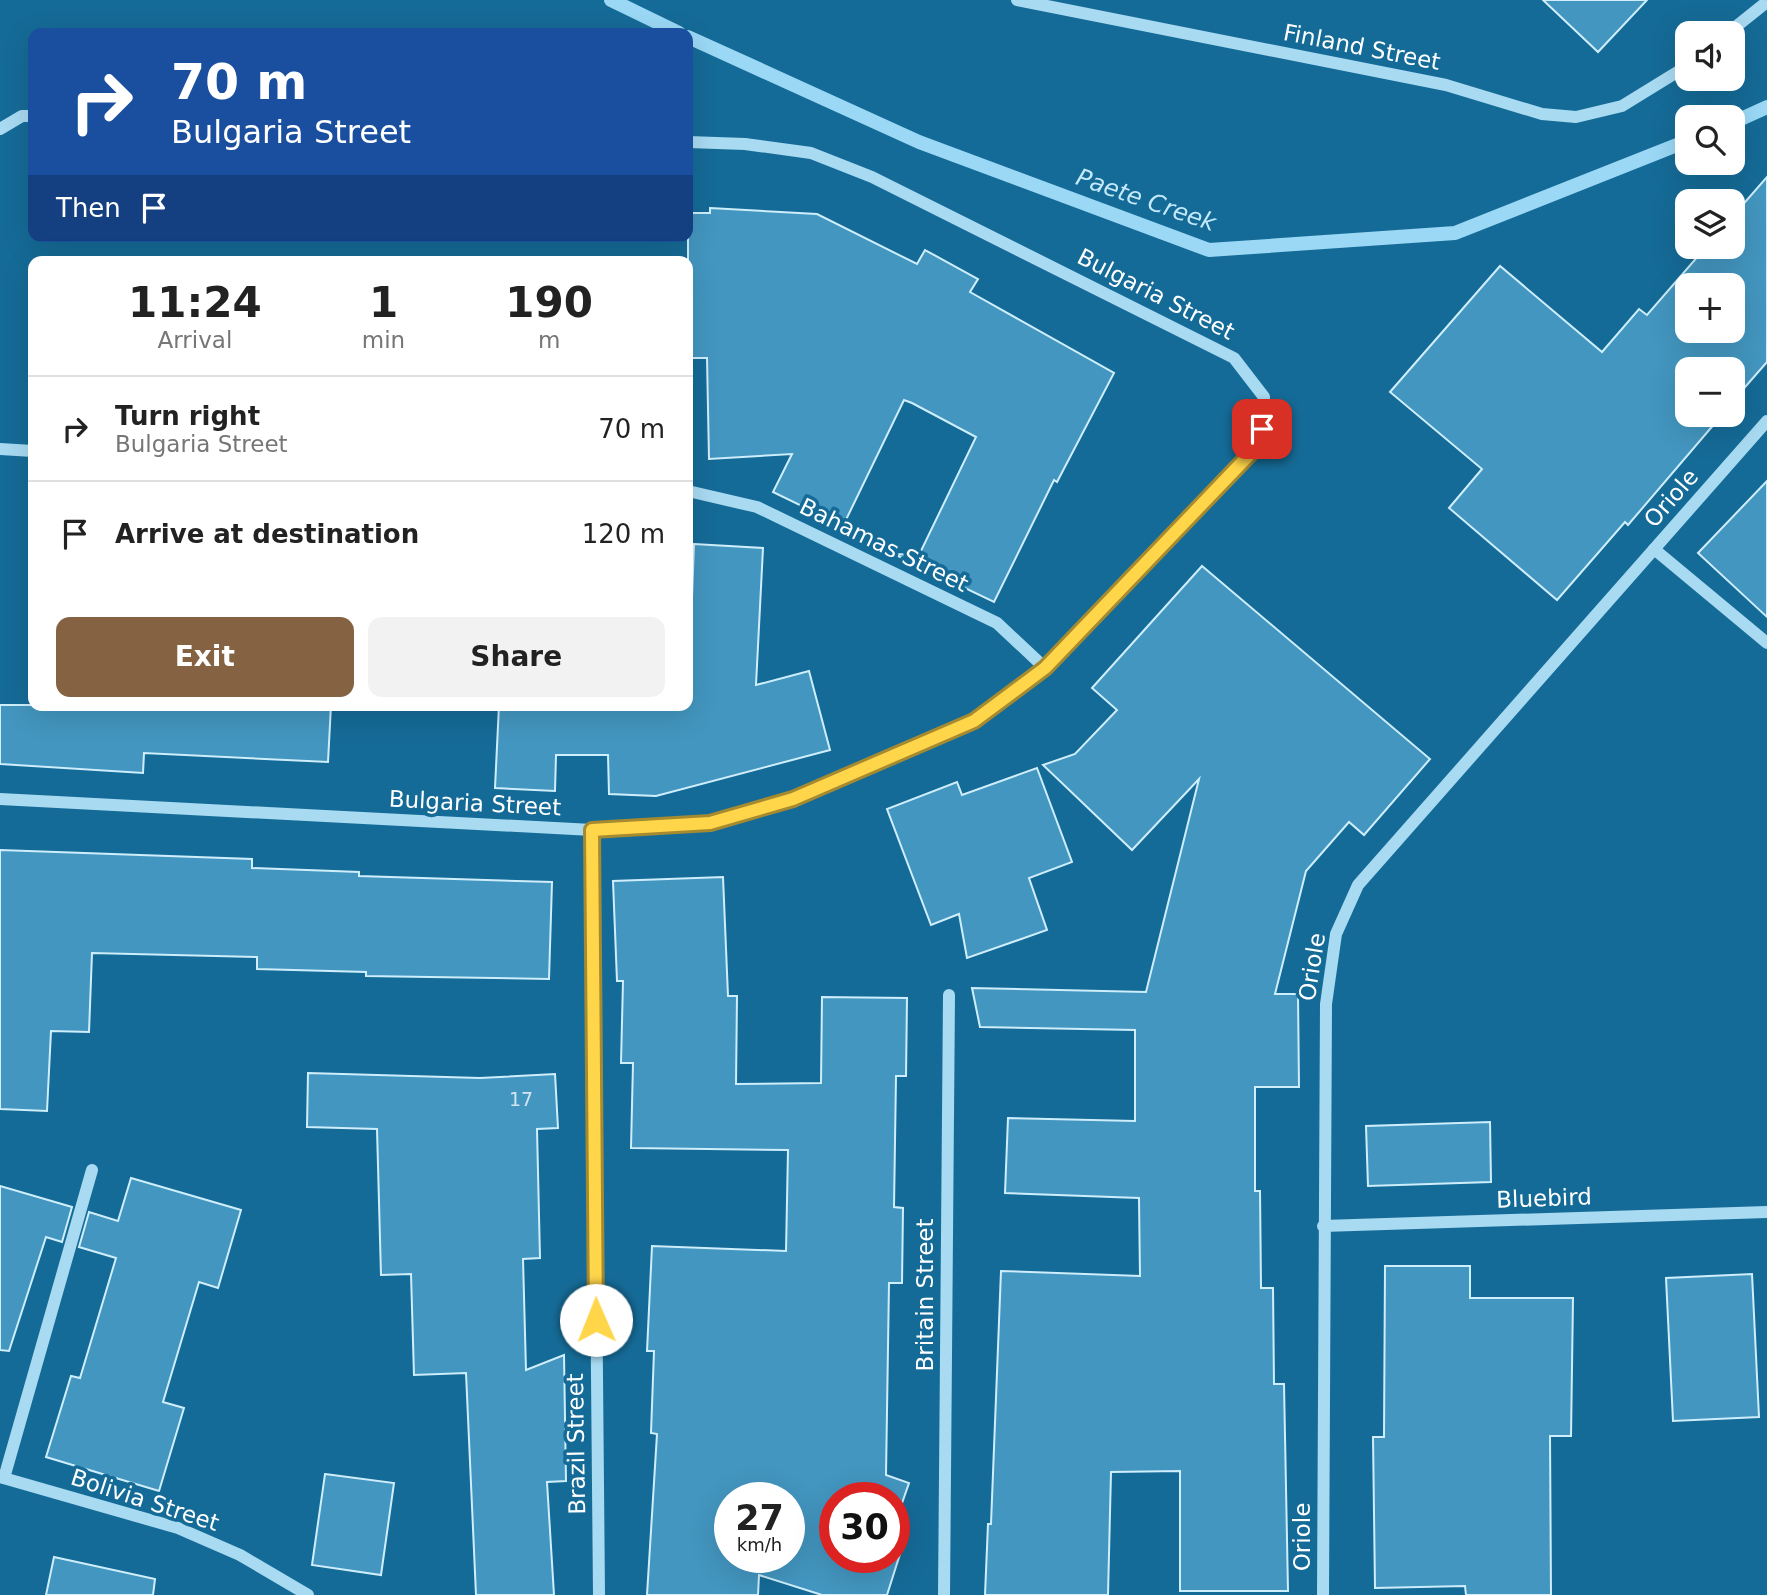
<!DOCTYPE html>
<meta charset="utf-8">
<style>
:root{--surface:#fff;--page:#f2f2f2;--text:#222;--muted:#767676;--line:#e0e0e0;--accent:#856342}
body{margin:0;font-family:"DejaVu Sans",sans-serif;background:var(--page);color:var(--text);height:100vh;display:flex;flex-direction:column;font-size:26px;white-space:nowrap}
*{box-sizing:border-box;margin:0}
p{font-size:23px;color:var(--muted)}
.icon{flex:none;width:38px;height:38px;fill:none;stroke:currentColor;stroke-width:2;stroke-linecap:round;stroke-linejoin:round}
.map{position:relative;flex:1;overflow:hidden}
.drawer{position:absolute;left:28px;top:256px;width:665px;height:455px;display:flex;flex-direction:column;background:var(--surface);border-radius:14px;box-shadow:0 7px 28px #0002}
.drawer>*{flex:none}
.banner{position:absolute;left:28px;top:28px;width:665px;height:214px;border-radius:14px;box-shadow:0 7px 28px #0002;background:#1a4fa0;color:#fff;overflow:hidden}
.controls{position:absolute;left:1675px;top:21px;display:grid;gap:14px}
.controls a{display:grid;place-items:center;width:70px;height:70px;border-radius:14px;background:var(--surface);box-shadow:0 7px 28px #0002;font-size:35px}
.speed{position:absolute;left:714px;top:1482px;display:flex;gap:14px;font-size:35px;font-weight:700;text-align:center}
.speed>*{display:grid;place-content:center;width:91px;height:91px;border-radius:50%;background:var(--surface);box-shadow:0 7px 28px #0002;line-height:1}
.speed small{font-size:18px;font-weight:400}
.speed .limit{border:10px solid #d22;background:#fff;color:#111}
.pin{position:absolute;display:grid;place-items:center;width:60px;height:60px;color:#fff;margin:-30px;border-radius:14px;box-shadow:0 4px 10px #0006}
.me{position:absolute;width:77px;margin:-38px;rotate:359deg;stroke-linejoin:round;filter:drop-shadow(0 0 5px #0008)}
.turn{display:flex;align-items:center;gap:24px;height:147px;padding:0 28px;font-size:32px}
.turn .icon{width:91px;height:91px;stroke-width:2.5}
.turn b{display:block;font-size:49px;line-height:60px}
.then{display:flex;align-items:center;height:66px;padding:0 28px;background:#0003;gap:14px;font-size:26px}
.eta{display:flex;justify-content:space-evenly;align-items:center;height:119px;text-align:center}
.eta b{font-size:42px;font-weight:700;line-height:49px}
.action{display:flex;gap:14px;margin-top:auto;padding:14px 28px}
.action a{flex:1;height:80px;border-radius:14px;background:var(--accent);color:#fff;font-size:28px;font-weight:700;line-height:80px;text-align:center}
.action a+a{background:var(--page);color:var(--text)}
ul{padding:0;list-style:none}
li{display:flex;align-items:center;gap:21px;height:105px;padding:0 28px;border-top:2px solid var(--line)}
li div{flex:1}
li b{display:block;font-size:26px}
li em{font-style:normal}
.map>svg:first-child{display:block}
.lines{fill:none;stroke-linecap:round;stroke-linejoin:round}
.stream{stroke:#9ad8f5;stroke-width:14}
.building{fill:#4396c0;stroke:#cfeefc;stroke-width:2;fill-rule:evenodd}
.minor{stroke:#a8daf2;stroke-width:12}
.route-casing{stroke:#a68a30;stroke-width:18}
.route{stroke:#ffd54a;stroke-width:12}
.labels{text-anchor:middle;stroke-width:7;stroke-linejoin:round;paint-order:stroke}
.number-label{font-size:19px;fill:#d0e5ef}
.street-label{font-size:23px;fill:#fff;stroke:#156b97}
.water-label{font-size:24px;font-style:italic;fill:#c3e9fa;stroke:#156b97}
</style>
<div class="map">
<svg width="1767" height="1595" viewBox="0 0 1767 1595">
<rect width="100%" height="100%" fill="#156b97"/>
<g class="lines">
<g class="stream">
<polyline points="611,0 679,33"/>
<polyline points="688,37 919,142 1209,250 1455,233 1687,141"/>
<polyline points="1732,123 1767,107"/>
</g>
</g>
<g class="building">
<polygon points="1543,0 1647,0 1598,52"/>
<path d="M1767 177V362L1732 402V369H1687V415H1722L1628 525 1625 522 1557 600 1449 508 1482 469 1390 392 1500 266 1602 352 1639 309 1647 315 1706 247H1732V217ZM1687 285H1732V331H1687Z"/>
<polygon points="710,208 817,214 917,264 925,250 978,279 970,292 1114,373 1057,482 1054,480 994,602 894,554 919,555 976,437 912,403 904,400 843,526 773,492 792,454 709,459 707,358 688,358 688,213 710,213"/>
<polygon points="1767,481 1767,617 1698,553"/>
<polygon points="694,544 763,548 756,685 809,671 830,750 656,796 609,794 608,755 556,755 555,791 495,788 499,705 688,705"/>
<polygon points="1202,566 1430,759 1364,835 1349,822 1306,871 1275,994 1298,994 1299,1087 1255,1087 1255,1191 1260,1191 1261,1288 1273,1288 1274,1384 1284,1384 1288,1591 1180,1591 1180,1471 1111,1472 1108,1595 985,1595 988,1524 991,1524 1001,1271 1140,1276 1139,1198 1005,1193 1008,1118 1135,1121 1135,1030 980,1027 972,988 1146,992 1199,779 1132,850 1043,765 1075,754 1117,710 1092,688"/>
<polygon points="0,705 331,705 328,762 144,753 143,773 0,764"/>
<polygon points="1037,768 1072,862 1029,878 1047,930 967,958 959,914 931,925 887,809 957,782 962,795"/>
<polygon points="0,850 252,859 252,868 359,872 359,876 552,882 549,979 366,976 366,972 257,969 257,957 92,953 89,1032 51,1031 47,1111 0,1109"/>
<path d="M723 877 728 996H737L736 1084 821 1083 822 997 907 998 906 1076H896L894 1207 903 1208 902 1283H889L886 1475 909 1483 894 1526V1498H835V1558H894V1553L900 1554 887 1595H822L759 1575 758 1595H647L657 1434 651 1433 654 1351H647L652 1246 786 1251 788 1150 631 1148 633 1063H621L623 981H617L613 881ZM730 1498H789V1558H730Z"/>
<polygon points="308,1073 480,1078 555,1074 558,1128 537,1129 540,1258 523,1259 526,1370 564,1355 566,1481 547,1482 554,1595 476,1595 466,1373 414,1375 411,1274 381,1275 377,1129 307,1127"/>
<polygon points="1490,1122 1491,1182 1368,1186 1366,1126"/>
<polygon points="131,1178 241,1210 218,1288 199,1282 163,1402 184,1408 159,1491 46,1457 71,1376 80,1378 116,1258 79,1247 89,1212 118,1221"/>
<polygon points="0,1186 72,1207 62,1242 46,1237 9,1351 0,1350"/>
<polygon points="1385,1266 1470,1266 1470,1298 1573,1298 1571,1436 1550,1436 1551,1595 1466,1595 1465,1586 1375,1588 1373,1437 1384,1437"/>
<polygon points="1752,1274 1759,1417 1673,1421 1666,1278"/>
<polygon points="325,1474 394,1483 381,1575 312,1565"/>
<polygon points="54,1557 155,1579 153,1595 46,1595"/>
</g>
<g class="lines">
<g class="minor">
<polyline points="1017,0 1446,85 1542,114 1576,117 1622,106 1687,66"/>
<polyline points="1728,33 1763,5"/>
<polyline points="0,129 22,116 33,116"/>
<polyline points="0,449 33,451"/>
<polyline points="688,491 757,507 997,623 1045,668"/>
<polyline points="1654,549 1767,643"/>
<polyline points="0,799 592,830 710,823 793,799 974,721 1045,668 1250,454 1262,429 1264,397 1234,358 872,177 811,153 745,144 688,142"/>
<polyline points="592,830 599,1595"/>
<polyline points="1323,1226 1767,1212"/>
<polyline points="0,1477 178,1528 240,1555 308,1595"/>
<polyline points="4,1478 92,1170"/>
<polyline points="944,1595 949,995"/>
<polyline points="1323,1595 1326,1004 1336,934 1358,885 1767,421"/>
</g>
</g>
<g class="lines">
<defs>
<polyline id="route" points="596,1320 592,830 710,823 793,799 974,721 1045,668 1250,454 1262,429"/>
</defs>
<use href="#route" class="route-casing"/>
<use href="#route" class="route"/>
</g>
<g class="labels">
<g class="number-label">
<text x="521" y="1106">17</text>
</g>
<g class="street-label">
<text transform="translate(1362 47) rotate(11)" y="8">Finland Street</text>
<text transform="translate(1156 294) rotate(27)" y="8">Bulgaria Street</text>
<text transform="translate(1671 498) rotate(-49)" y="8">Oriole</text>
<text transform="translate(884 545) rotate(26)" y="8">Bahamas Street</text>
<text transform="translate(475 803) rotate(3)" y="8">Bulgaria Street</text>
<text transform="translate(1312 967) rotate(-81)" y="8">Oriole</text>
<text transform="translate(1544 1198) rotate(-2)" y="8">Bluebird</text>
<text transform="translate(925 1295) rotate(-90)" y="8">Britain Street</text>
<text transform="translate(576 1444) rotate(-91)" y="8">Brazil Street</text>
<text transform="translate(145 1500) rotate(18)" y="8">Bolivia Street</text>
<text transform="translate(1302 1537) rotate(-90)" y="8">Oriole</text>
</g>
<g class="water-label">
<text transform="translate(1146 200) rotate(19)" y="8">Paete Creek</text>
</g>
</g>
</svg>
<div class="controls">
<a><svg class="icon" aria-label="sound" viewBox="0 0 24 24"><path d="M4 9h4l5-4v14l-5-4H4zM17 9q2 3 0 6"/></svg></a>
<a><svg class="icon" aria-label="search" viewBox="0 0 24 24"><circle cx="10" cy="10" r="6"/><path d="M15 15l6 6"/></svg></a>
<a><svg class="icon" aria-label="layers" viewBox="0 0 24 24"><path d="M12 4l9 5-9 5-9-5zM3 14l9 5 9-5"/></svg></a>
<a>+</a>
<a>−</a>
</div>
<div class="speed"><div>27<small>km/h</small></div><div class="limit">30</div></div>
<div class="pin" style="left:1262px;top:429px;background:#d93025"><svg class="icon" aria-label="arrive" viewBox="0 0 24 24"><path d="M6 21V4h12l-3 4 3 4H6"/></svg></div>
<svg class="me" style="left:596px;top:1320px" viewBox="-20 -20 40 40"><circle r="19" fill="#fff"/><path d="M0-13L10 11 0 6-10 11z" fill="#ffd54a"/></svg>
<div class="banner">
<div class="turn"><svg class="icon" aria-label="right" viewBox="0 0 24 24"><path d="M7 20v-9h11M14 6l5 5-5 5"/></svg><div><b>70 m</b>Bulgaria Street</div></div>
<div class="then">Then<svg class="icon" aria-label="arrive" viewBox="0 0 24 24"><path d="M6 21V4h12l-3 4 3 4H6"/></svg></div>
</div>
<section class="drawer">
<div class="eta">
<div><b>11:24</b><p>Arrival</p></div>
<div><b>1</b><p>min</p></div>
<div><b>190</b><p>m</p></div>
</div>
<ul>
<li><svg class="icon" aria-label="right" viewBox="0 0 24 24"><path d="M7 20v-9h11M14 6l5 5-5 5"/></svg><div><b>Turn right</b><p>Bulgaria Street</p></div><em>70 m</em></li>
<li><svg class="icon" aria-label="arrive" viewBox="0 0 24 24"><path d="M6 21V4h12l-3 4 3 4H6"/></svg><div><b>Arrive at destination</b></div><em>120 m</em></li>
</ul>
<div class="action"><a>Exit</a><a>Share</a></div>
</section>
</div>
